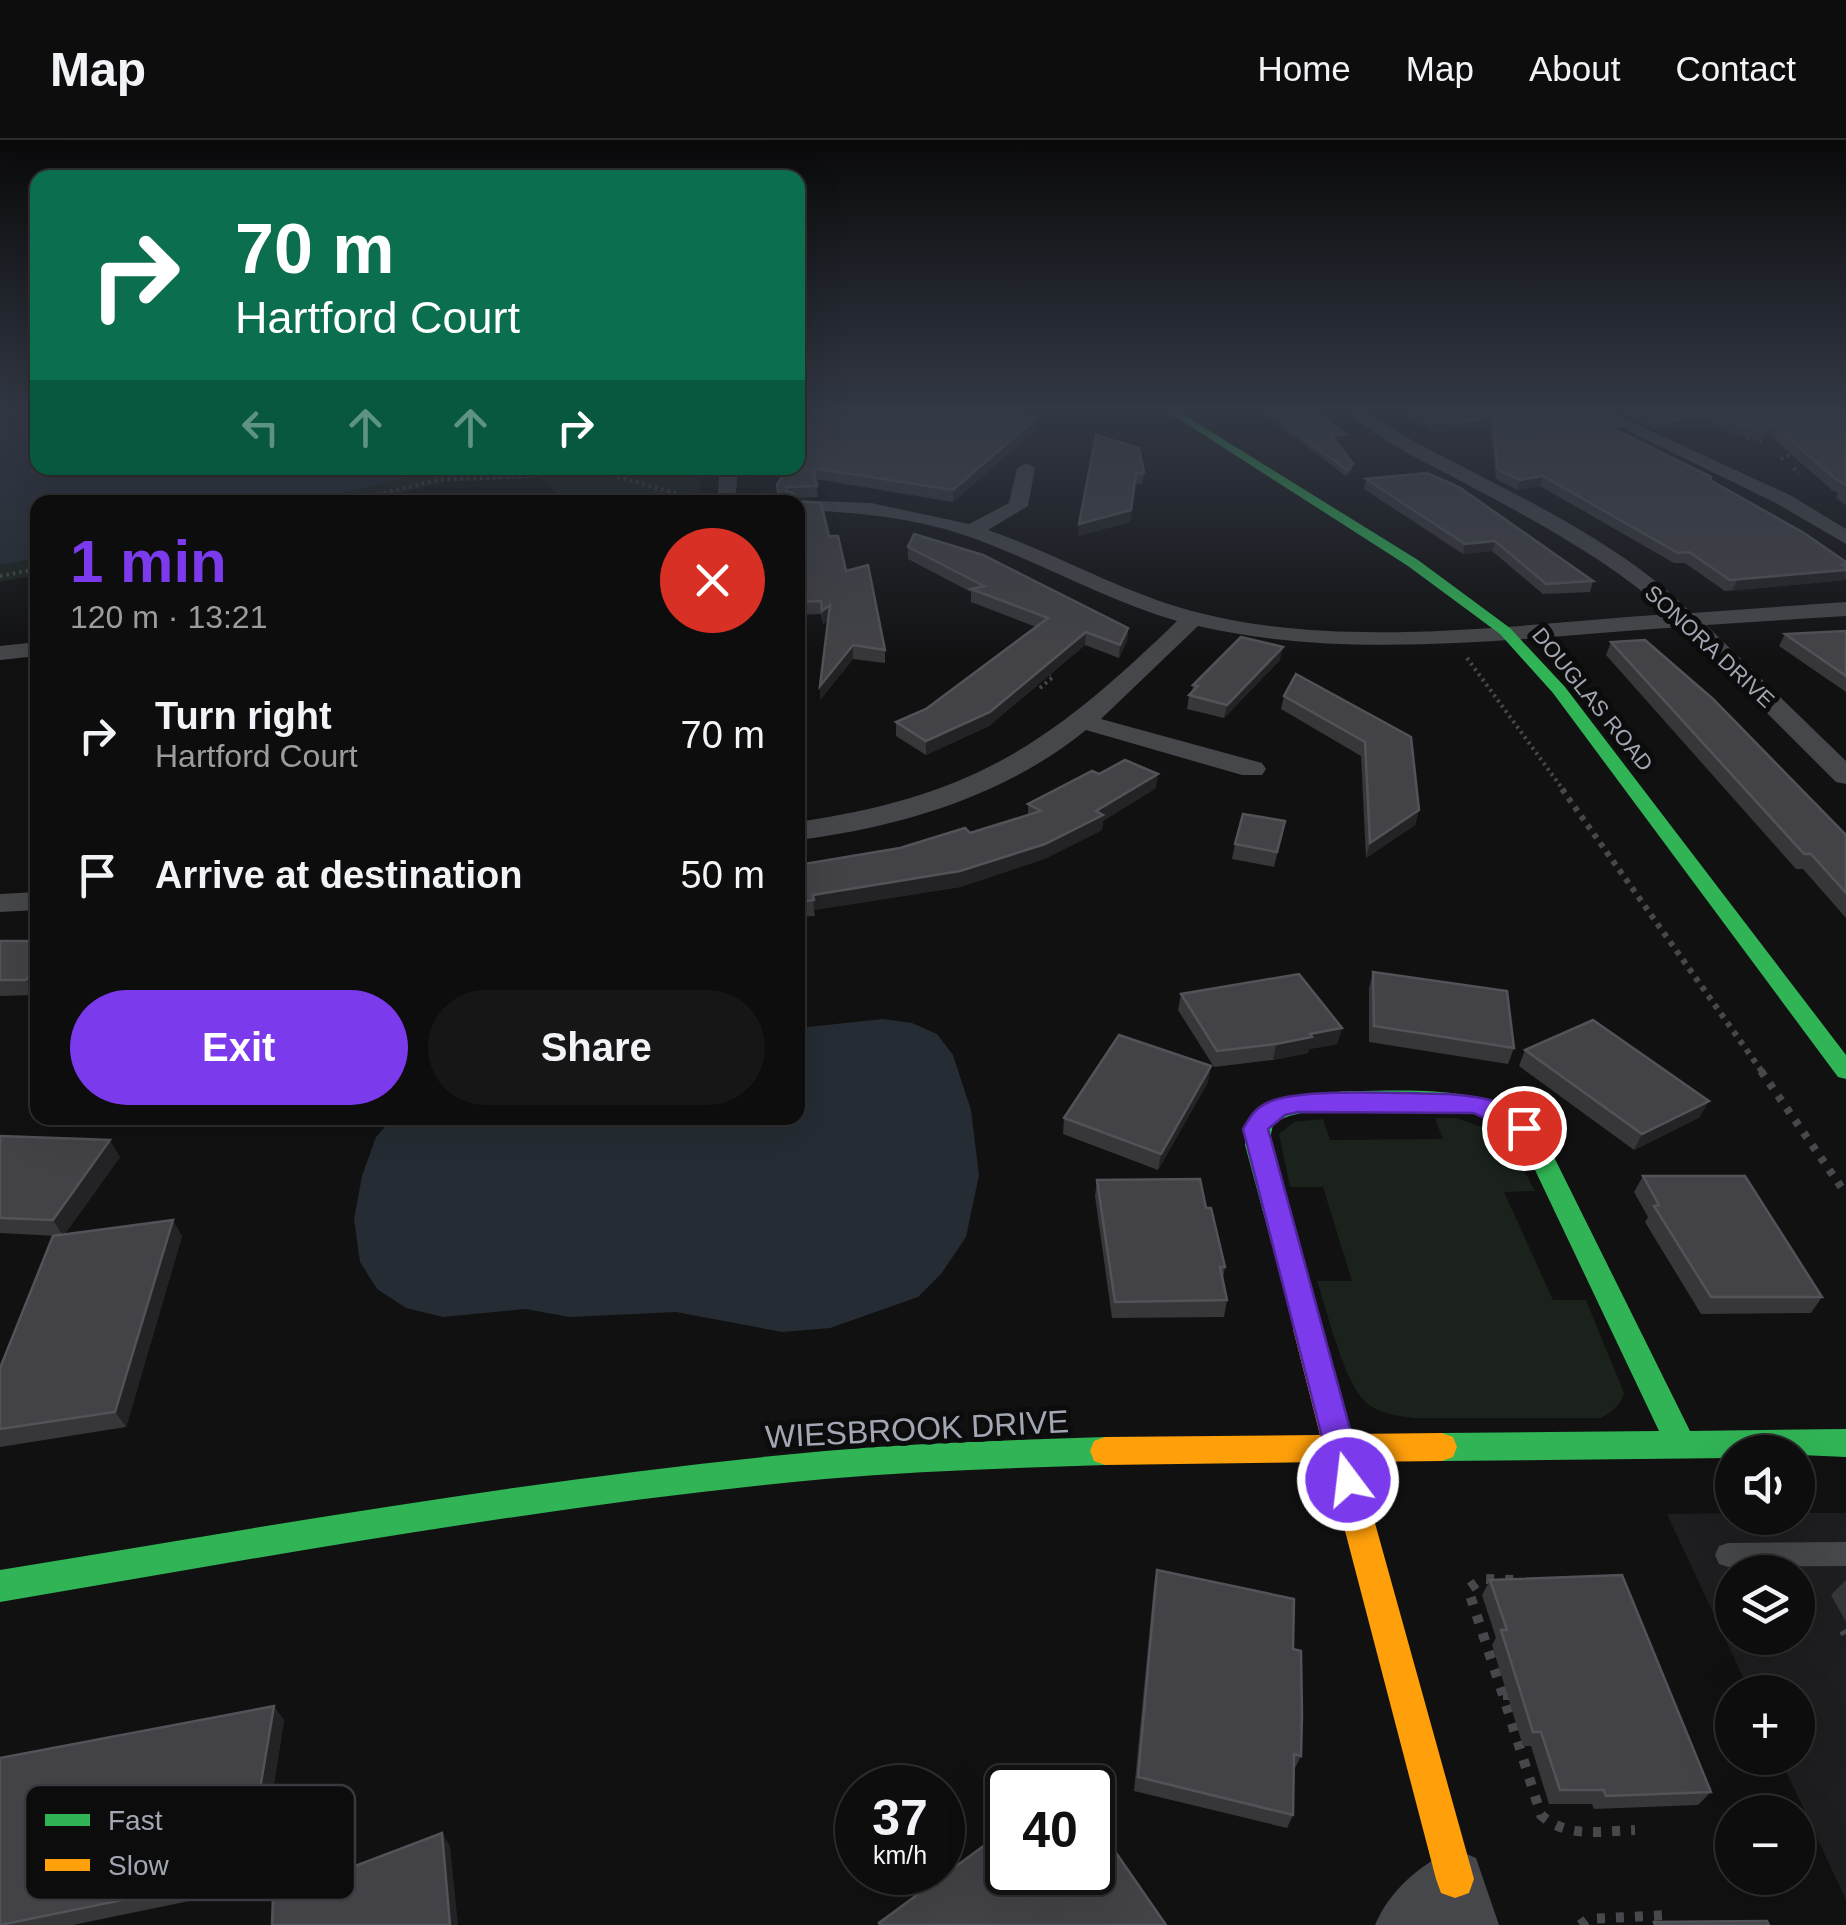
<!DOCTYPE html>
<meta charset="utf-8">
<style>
:root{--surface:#0d0d0e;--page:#161617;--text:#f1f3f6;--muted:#9a9c9e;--line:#2d2d2e;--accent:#7c3aed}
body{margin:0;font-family:Helvetica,sans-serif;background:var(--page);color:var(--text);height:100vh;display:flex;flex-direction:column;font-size:38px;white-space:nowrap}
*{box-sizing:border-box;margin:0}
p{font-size:32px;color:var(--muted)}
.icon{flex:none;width:55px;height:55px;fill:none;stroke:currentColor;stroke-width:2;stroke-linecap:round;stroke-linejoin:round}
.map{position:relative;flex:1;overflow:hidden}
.side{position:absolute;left:30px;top:355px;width:775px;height:630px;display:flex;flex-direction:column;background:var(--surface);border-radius:20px;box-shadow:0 10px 40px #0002,0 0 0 2px var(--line)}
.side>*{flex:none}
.hud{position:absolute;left:30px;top:30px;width:775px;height:305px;border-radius:20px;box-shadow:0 10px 40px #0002,0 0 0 2px var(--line);background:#0b6e4f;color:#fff;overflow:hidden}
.buttons{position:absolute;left:1715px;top:1295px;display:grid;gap:20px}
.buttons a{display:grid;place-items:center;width:100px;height:100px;border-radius:50%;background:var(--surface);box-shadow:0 10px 40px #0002,0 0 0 2px var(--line);font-size:50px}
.speed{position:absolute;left:835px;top:1625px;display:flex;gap:20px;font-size:50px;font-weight:700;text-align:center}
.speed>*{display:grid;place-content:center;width:130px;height:130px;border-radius:50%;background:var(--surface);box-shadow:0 10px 40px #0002,0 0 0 2px var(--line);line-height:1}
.speed small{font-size:25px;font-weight:400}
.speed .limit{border:5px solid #111;border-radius:15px;background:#fff;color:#111}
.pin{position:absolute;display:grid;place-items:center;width:85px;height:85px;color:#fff;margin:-42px;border:5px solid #fff;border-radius:50%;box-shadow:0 2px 10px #0007}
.me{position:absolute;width:110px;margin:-55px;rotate:345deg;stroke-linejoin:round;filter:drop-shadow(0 0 8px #0008)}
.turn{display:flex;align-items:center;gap:35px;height:210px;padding:0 40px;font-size:45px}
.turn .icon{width:130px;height:130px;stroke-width:2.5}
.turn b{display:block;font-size:70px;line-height:85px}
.lanes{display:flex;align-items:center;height:95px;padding:0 40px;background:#0003;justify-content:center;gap:50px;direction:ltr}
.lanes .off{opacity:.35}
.round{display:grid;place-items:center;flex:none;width:105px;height:105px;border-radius:52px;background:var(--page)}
.head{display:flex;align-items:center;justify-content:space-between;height:170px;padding:0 40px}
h1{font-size:60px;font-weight:800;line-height:75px;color:var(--accent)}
.button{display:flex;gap:20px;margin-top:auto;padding:20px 40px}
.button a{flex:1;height:115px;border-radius:60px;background:var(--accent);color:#fff;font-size:40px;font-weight:800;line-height:115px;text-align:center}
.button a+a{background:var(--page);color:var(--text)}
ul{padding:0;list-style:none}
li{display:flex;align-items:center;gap:30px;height:140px;padding:0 40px}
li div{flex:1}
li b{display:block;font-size:38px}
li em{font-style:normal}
header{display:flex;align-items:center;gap:60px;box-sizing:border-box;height:140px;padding:0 50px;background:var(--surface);border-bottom:2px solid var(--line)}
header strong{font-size:48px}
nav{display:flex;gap:55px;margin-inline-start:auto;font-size:35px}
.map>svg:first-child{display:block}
.built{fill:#1e1e20;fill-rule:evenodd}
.green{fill:#1b221c}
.water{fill:#252c33}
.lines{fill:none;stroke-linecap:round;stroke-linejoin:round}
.path-far3{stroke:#47484c;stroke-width:4;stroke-dasharray:2.5 4;stroke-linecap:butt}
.path-far2{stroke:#47484c;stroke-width:6;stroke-dasharray:5 6;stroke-linecap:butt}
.path-far1{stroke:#47484c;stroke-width:8;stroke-dasharray:6 9;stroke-linecap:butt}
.path{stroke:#47484c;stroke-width:10;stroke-dasharray:8 11;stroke-linecap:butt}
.lane{fill:#46474a;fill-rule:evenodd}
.street{fill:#46474a;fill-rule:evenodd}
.fast{fill:#30b455;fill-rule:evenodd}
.slow{fill:#ff9f0a;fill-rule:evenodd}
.wall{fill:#37373a}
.shaded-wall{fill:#232325}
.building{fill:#434347;stroke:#525358;stroke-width:2.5}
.route{fill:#7c3aed;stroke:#51269a;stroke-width:2.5}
.labels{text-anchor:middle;stroke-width:10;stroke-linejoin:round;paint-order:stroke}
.far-street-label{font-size:22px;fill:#a2a7b3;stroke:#0c0c0d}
.near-street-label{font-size:32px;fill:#a2a7b3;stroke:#0c0c0d}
.key{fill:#0c0c0d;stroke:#393a3f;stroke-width:2.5}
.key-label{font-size:28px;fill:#a2a7b3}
</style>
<header>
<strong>Map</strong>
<nav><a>Home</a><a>Map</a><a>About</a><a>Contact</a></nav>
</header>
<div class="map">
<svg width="1846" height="1785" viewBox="0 0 1846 1785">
<rect width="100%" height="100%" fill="#111112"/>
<path class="built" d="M1732 1373V1378H1798V1373H1846V1760L1780 1618H1798V1552H1750L1667 1374ZM1732 1432H1798V1498H1732Z"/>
<g class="green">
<polygon points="0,270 37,270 38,328 605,328 700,339 699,357 645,362 570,362 539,338 444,342 367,362 38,362 37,435 0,442"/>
<path d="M1435 978H1456L1505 995 1535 1051 1504 1052 1553 1160H1586L1624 1253C1620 1266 1613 1271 1601 1278H1414C1399 1276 1382 1274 1369 1265 1344 1246 1328 1172 1317 1141H1352L1323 1047H1290L1279 994 1294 982 1323 979 1330 1000 1443 999Z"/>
</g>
<g class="water">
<polygon points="37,284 38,328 515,328 425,333 305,362 38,362 37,418 0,425 0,287"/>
<polygon points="883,879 912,883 937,894 953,915 971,970 979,1035 966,1097 941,1134 918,1157 830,1188 782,1192 676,1172 570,1177 525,1169 443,1177 406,1168 377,1149 360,1122 354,1079 362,1036 376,997 393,978 798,978 798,888"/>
</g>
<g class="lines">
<g class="path-far3">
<polyline points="1747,297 1762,302"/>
<polyline points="1781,319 1791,314"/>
<polyline points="586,328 693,358"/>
<polyline points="1794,328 1798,334"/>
<polyline points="346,362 439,340 528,336 573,328"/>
<polyline points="0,436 38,429"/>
<polyline points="1467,518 1564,651"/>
<polyline points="1040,548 1053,537 1050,536"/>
</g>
<polyline class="path-far2" points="1562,649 1763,933"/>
<polyline class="path-far1" points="1761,931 1846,1054"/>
<g class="path">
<polyline points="1844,1490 1846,1494"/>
<polyline points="1503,1555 1468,1449 1482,1439 1516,1440"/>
<path d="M1511 1555H1503L1541 1675C1567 1699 1603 1691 1635 1690"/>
<polyline points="1580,1785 1588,1779 1667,1775 1668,1779"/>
</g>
<polygon class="lane" points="1846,1402 1846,1426 1728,1427 1719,1424 1715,1415 1719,1406 1728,1403"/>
<g class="street">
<path d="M1348 270C1374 268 1392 290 1415 302 1509 352 1615 398 1692 473L1846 462V476L1706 485 1846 621V644L1836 642 1681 487C1522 497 1355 522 1198 486L1101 579 1262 623 1266 629 1262 635H1242L1086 590C1005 656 900 687 798 700V682C975 656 1051 603 1177 481 1103 459 1037 420 964 395 911 377 854 372 798 370V362H790L791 360 871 363 969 384 1009 363 1017 328 1026 323 1035 328 1028 366 988 390C1057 414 1121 452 1192 471 1340 511 1517 484 1669 474 1609 420 1536 381 1466 344 1427 322 1379 303 1348 270Z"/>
<polygon points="1585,270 1605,270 1790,355 1846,389 1846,404 1776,363"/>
<polygon points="720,328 738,328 735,362 717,362"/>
<polygon points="38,502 38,516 0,520 0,506"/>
<polygon points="38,752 38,770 0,772 0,754"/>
<path d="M1455 1709 1476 1718 1499 1785H1375C1389 1751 1421 1723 1455 1709Z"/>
</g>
<g class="fast">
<polygon points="1165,270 1176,270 1418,420 1510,488 1565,547 1846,915 1846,939 1838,937 1553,553 1500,494 1408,426"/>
<path d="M1351 951C1417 951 1511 941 1549 1007L1690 1291 1846 1289V1317L1732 1312V1318L1442 1321 1431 1317 1427 1307 1431 1297 1442 1293 1659 1291 1526 1011C1517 999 1507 985 1493 979 1457 964 1303 959 1273 984L1269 1005 1321 1189 1317 1197 1307 1201 1297 1197 1245 1005C1248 951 1310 954 1351 951Z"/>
<path d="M1105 1297 1116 1301 1120 1311 1116 1321 1105 1325C1012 1328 918 1331 825 1339 548 1365 274 1415 0 1462V1430C274 1385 548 1336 825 1311 918 1303 1012 1300 1105 1297Z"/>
</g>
<polygon class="slow" points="1307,1177 1317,1181 1321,1189 1351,1294 1442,1293 1453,1297 1457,1307 1453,1317 1442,1321 1358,1322 1474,1739 1469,1753 1455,1758 1441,1753 1436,1739 1327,1322 1105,1325 1094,1321 1090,1311 1094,1301 1105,1297 1320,1295 1293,1189 1297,1181"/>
</g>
<g class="wall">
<polygon points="812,270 995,270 993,270 1038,277 1038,288 953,362 816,339 818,357 794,358 795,361 821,363 829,396 838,396 846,431 868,425 885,510 885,523 853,519 820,560 820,546 828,480 823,484 821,474 798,475 798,362 779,362 777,345 784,334 780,333 780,328 798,328 798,275"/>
<polygon points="1258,270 1312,270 1344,299 1335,300 1353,324 1352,330 1346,336"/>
<polygon points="1398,270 1484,270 1487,272 1486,270 1597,270 1627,294 1625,295 1710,340 1846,422 1846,438 1845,440 1725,451 1685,423 1674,423 1540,346 1517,350 1496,339 1491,288 1433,292"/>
<polygon points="1613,270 1846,270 1846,365 1836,358 1838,353 1832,350 1770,296 1759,300 1705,286 1660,291"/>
<polygon points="1139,308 1144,333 1142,344 1135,344 1130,382 1078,396"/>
<polygon points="1366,339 1593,441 1590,452 1543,454 1492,411 1463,414 1364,349"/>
<polygon points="908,407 1128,488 1127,501 1119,518 1085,505 989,586 926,615 896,596 896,582 926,569 1036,487 971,462 971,452 908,419"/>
<polygon points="1846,491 1846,552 1779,506 1785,494"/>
<polygon points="1611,502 1846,695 1846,778 1803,729 1796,729 1606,515"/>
<polygon points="1280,520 1224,578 1187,569 1189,555 1192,552 1193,545"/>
<polygon points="1284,556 1411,597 1419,670 1415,685 1366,718 1361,616 1281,569"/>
<polygon points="1099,634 1156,648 1103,681 1102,690 1044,719 960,747 814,770 815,776 798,777 798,725 900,708 970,693 1028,675 1028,664"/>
<polygon points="1285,681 1274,727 1232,719 1235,704"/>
<polygon points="0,801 38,801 35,855 0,856"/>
<polygon points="1373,832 1514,908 1508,924 1369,902 1369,848"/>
<polygon points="1181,854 1342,888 1337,904 1309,909 1308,913 1273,920 1214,927 1178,870"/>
<polygon points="1525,910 1700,977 1634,1010 1519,926"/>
<polygon points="1208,942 1158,1030 1063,994 1064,978"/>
<polygon points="0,996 120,1017 64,1095 182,1096 126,1287 0,1307 0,1228 57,1096 0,1093"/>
<polygon points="1643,1036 1822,1157 1811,1173 1701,1174 1645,1082 1648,1077 1634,1052"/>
<polygon points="1097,1040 1206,1068 1225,1127 1223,1139 1227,1160 1224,1177 1112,1178 1095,1056"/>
<polygon points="1157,1430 1293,1509 1301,1616 1294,1630 1293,1675 1287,1688 1134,1651 1154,1445"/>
<polygon points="1490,1440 1711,1652 1698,1665 1594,1669 1592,1664 1549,1664 1531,1606 1523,1606 1492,1505 1496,1498 1482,1455"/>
<polygon points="1846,1440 1846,1482 1831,1455"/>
<polygon points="284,1580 259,1739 197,1752 194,1760 73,1785 0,1785"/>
</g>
<g class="shaded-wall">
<polygon points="1038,277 1038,288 953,362 953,350"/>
<polygon points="1709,277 1705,286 1660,291 1663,282"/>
<polygon points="1493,279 1491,288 1433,292 1435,283"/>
<polygon points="1630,285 1627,294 1607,296 1610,287"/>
<polygon points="1774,286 1770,296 1759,300 1763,291"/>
<polygon points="1346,294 1344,299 1330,300 1331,295"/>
<polygon points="1136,333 1130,382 1078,396 1079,384"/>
<polygon points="1543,336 1540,346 1517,350 1520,340"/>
<polygon points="1495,401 1492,411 1463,414 1465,404"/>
<polygon points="1846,430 1845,440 1732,451 1737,440"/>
<polygon points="830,465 831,478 823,484 822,471"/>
<polygon points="1128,488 1127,501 1119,518 1120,505"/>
<polygon points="1086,492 1085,505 989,586 926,615 926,601"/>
<polygon points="853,505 853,519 820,560 820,546"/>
<polygon points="1283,507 1280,520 1224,578 1227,565"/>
<polygon points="1158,634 1156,648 1103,681 1102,690 1044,719 960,747 814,770 813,755 1096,671"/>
<polygon points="1419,670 1415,685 1366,718 1370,703"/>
<polygon points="38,824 38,852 35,855 26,840"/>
<polygon points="1342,888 1337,904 1309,909 1308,913 1273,920 1276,904 1310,894"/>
<polygon points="1211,926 1208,942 1158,1030 1161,1014"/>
<polygon points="1709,961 1700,977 1634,1010 1642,994"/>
<polygon points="110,1000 120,1017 63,1096 53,1080"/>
<polygon points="173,1080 182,1096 126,1287 115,1272"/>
<polygon points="274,1566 284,1580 259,1739 247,1726"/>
<polygon points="442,1693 450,1706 458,1785 450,1785"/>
<polygon points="183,1739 197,1752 194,1760 181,1748"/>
</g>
<g class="building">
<polygon points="812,270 987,270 1038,277 953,350 813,328 817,346 787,347 786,351 794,354 795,361 821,363 829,396 838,396 846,431 868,425 885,510 853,505 820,546 830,465 822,471 821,461 798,462 798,362 780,362 777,345 787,328 798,328 798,275"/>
<polygon points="1266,270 1312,270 1346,294 1331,295 1353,324 1347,330"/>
<polygon points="1414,270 1484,270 1498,281 1493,270 1597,270 1630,285 1610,287 1711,337 1710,340 1804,393 1846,422 1846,424 1842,425 1846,427 1846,430 1730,440 1689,412 1678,413 1543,336 1520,340 1498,330 1493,279 1435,283"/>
<polygon points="1636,270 1846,270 1846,345 1837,340 1774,286 1763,291 1709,277 1663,282"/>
<polygon points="1096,295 1139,308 1144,333 1136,333 1131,370 1079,384"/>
<polygon points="1427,333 1459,347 1593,441 1546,444 1495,401 1465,404 1366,339"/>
<polygon points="914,394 983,415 1128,488 1120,505 1086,492 990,572 926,601 896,582 926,569 1048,478 971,449 984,446 908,407"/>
<polygon points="1846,491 1846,536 1785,494"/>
<polygon points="1241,497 1283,507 1227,565 1189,555 1198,546 1193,545"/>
<polygon points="1645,500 1713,559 1846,695 1846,753 1811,714 1804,714 1611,502"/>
<polygon points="1296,534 1411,597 1419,670 1370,703 1365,602 1284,556"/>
<polygon points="1125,620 1158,634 1096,671 1103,675 1045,704 960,731 813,755 814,760 798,762 798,725 900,708 965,688 970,693 1041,671 1028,664 1092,631 1099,634"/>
<polygon points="1243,674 1285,681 1277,712 1235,704"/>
<polygon points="0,801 38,801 38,824 26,840 0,840"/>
<polygon points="1373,832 1507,851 1514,908 1374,886"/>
<polygon points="1299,834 1342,888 1310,894 1312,897 1276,904 1217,911 1181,854"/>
<polygon points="1593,880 1709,961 1642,994 1525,910"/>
<polygon points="1119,895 1211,926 1161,1014 1064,978"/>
<polygon points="0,996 110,1000 53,1080 0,1078"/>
<polygon points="1643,1036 1745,1036 1822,1157 1711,1157 1654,1066 1659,1065"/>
<polygon points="1200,1039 1206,1068 1211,1068 1225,1127 1220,1127 1227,1160 1115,1162 1097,1040"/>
<polygon points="173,1080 115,1272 0,1289 0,1228 53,1096"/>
<polygon points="1157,1430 1294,1459 1293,1509 1301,1511 1302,1574 1301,1616 1294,1614 1293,1675 1138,1637"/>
<polygon points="1622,1435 1711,1652 1606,1656 1604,1650 1560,1650 1541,1592 1533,1592 1501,1490 1507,1490 1490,1440"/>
<polygon points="274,1566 247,1726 183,1739 181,1748 0,1785 0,1618"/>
<polygon points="1092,1678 1166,1785 880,1785 879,1783 1008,1688 1008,1732 1092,1732"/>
<polygon points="442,1693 450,1785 272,1785 273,1757"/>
<polygon points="1767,1781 1769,1785 1655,1785 1654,1782"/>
</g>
<linearGradient id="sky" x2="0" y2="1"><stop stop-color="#09090a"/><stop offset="0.52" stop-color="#323844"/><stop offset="1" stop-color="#323844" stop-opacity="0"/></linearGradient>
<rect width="1846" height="519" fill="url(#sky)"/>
<path class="route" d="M1448 954C1477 956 1518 961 1536 988L1524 997 1474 973 1298 972 1285 975 1268 989 1364 1340 1360 1350 1348 1354 1337 1350 1333 1340 1243 989C1250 977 1255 968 1269 962 1301 947 1408 954 1448 954Z"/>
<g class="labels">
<g class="far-street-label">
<text transform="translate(1710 506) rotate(43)" y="8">SONORA DRIVE</text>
<text transform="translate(1593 559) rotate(51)" y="8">DOUGLAS ROAD</text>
</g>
<g class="near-street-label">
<text transform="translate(917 1289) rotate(-3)" y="11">WIESBROOK DRIVE</text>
</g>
</g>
<rect x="25" y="1645" width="330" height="115" rx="15" class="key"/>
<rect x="45" y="1674" width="45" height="12" fill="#30b455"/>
<rect x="45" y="1719" width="45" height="12" fill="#ff9f0a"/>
<g class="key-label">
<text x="108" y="1690">Fast</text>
<text x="108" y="1735">Slow</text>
</g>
</svg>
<div class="buttons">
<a><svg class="icon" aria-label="sound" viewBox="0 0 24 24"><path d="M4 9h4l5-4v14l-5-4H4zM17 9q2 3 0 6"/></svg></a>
<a><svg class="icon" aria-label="layers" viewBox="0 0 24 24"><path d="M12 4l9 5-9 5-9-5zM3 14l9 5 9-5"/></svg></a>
<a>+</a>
<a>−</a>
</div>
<div class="speed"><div>37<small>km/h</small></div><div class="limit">40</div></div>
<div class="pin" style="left:1524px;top:988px;background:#d93025"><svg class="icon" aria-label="arrive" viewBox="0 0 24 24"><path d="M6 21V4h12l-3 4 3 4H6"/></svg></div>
<svg class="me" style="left:1348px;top:1340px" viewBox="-20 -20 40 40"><circle r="17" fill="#7c3aed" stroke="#fff" stroke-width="3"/><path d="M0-11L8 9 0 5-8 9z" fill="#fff"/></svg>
<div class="hud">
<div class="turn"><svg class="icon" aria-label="right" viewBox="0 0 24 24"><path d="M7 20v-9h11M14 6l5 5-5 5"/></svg><div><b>70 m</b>Hartford Court</div></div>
<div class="lanes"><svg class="icon off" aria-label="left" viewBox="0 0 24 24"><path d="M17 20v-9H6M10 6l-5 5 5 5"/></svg><svg class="icon off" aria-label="ahead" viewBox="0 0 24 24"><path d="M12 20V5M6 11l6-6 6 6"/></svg><svg class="icon off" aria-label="ahead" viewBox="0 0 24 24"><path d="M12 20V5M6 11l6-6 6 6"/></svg><svg class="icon" aria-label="right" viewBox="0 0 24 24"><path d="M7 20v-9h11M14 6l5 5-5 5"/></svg></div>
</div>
<section class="side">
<div class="head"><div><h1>1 min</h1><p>120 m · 13:21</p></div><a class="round" style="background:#d93025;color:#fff"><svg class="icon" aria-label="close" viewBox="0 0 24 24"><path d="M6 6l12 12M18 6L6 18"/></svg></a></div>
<ul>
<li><svg class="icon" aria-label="right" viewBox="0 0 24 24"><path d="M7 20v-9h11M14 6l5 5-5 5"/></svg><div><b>Turn right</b><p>Hartford Court</p></div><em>70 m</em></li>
<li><svg class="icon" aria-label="arrive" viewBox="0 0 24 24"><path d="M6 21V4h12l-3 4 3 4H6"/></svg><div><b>Arrive at destination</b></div><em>50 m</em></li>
</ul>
<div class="button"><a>Exit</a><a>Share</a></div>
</section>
</div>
